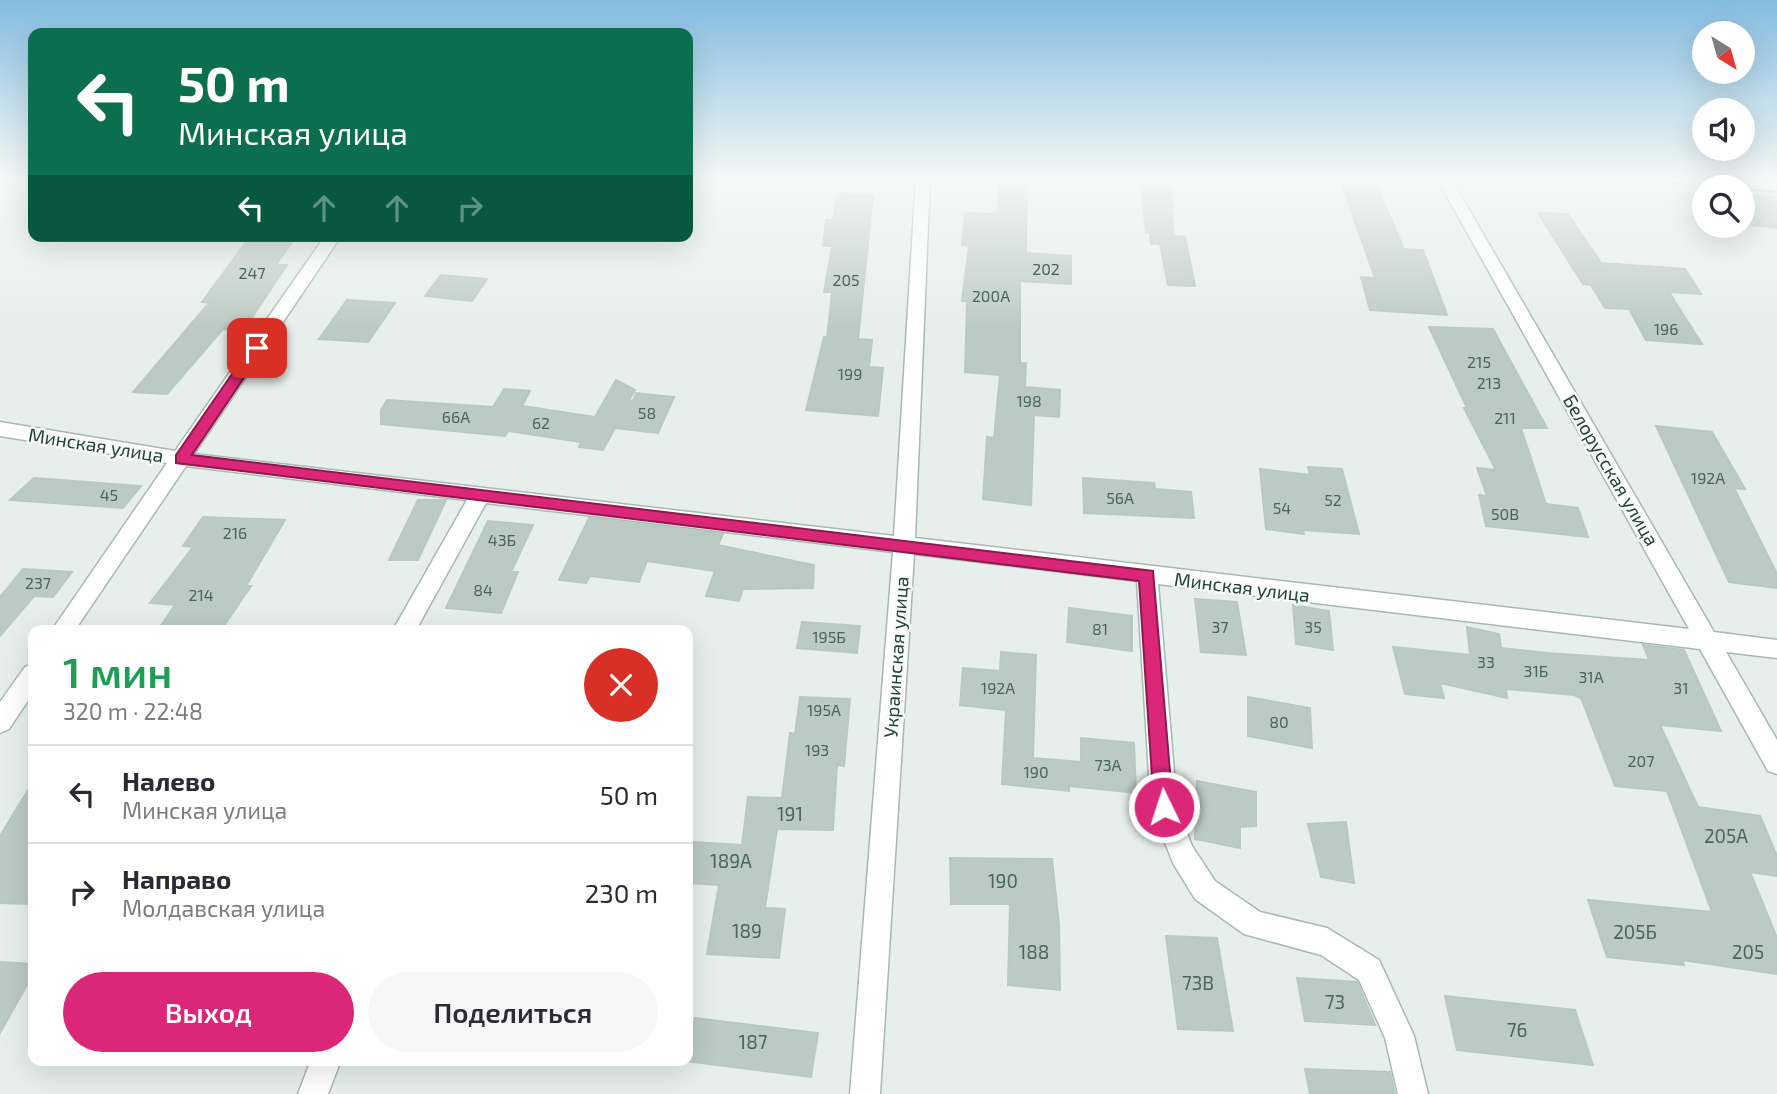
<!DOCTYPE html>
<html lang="ru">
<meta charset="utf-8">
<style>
:root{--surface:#fff;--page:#f7f7f7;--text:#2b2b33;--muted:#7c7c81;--line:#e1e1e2;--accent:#db2777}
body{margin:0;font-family:"Exo 2",sans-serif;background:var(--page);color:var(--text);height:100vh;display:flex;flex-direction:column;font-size:26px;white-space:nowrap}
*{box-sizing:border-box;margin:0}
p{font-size:23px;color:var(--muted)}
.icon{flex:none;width:38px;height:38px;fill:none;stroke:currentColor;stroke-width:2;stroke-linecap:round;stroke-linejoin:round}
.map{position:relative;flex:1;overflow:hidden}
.side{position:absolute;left:28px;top:625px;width:665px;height:441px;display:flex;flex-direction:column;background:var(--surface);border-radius:14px;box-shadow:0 7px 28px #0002}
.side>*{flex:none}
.hud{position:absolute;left:28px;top:28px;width:665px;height:214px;border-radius:14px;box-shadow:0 7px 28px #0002;background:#0b6e4f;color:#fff;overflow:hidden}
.needle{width:46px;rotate:143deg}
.fabs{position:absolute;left:1692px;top:21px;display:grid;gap:14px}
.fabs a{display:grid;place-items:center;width:63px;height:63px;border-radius:50%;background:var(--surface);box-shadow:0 7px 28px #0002;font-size:35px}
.pin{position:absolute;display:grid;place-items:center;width:60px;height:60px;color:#fff;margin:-30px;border-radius:14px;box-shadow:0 4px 10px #0006}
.me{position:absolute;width:77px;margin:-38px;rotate:356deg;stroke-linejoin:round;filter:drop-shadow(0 0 5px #0008)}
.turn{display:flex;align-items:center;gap:24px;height:147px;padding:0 35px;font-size:32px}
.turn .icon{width:91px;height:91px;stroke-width:2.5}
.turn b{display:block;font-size:49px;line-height:60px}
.lanes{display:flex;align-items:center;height:66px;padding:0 35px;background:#0003;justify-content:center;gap:35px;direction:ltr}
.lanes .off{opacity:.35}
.round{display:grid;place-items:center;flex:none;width:74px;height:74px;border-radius:37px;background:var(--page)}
.headline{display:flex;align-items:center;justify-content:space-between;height:119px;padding:0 35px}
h1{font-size:42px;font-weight:600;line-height:52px;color:#1e9e55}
.action{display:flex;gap:14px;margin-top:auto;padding:14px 35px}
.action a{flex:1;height:80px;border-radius:42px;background:var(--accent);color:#fff;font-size:28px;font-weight:600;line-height:80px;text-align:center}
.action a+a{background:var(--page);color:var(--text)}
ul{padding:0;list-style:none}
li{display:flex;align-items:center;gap:21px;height:98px;padding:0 35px;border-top:2px solid var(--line)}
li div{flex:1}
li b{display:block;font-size:26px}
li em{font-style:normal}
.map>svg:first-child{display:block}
.building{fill:#bbcac4;stroke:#b8c9c2;stroke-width:2}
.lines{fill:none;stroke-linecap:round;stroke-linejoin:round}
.street-casing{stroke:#a8b8b2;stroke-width:3}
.street{fill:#fff;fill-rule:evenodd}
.route{fill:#db2777;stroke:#8e194d;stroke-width:2}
.labels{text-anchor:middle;stroke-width:5;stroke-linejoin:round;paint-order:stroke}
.number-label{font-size:16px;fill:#4a645c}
.street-label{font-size:19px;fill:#24423a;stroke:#f7fbf9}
.near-number-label{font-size:19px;fill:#4a645c}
</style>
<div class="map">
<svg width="1777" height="1094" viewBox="0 0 1777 1094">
<rect width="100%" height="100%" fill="#e6efeb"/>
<g class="building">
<polygon points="1000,177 1027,178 1026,253 1071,256 1071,284 1020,281 1020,363 1026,363 1025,387 1060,390 1059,417 1034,415 1031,505 983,499 987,437 994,438 1000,375 965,372 967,301 962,301 969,246 962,245 965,213 997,214"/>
<polygon points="1339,177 1373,177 1404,249 1423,250 1447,315 1370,310 1361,277 1375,278"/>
<polygon points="1141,183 1171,186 1173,236 1185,237 1195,286 1168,285 1160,244 1151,244 1150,233 1146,233"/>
<polygon points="838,194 873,196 858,339 872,340 869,367 883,368 878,416 806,410 824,337 827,338 832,292 824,292 832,246 823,246 826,220 833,220"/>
<polygon points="1743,194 1777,198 1777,228 1743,224"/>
<polygon points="1538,213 1568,214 1601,263 1685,269 1701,294 1669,292 1702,344 1646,340 1629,309 1605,308 1591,285 1583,284"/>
<polygon points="249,238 295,238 276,265 287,265 243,331 223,329 167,394 133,392 209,303 202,302"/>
<polygon points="441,275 487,279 472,301 425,296"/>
<polygon points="347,300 395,303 368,342 319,339"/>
<polygon points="1429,327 1493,329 1547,428 1521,428 1546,504 1578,508 1588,537 1486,526 1479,495 1487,496 1477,468 1496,470 1464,408 1467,408"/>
<polygon points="616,380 635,390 629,400 633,401 636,393 674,397 658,433 615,428 603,450 579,447 581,442 508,431 505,436 381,424 381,410 387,400 493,407 504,389 530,391 522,406 595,417"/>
<polygon points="1656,426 1712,432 1745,489 1734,488 1777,574 1777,588 1729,582"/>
<polygon points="1308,467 1342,469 1359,534 1303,530 1304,534 1266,529 1260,469 1310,475"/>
<polygon points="34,478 141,486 123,508 10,500"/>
<polygon points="1083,478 1154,483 1155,489 1191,492 1194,518 1084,513"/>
<polygon points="418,500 446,500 418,560 389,560"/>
<polygon points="203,517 285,520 246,586 251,586 221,630 158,630 175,605 150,603 193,547 183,546"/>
<polygon points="589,518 723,534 718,545 814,565 813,588 743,589 739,601 706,596 715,571 647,561 639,582 590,576 586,583 559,580"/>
<polygon points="488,521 533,525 511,572 518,572 501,613 446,608"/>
<polygon points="23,569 72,572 53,597 34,596 0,636 0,597"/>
<polygon points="1195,599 1237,602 1246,655 1201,652"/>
<polygon points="1293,605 1329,611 1333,650 1296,644"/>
<polygon points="1069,608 1132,616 1132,651 1067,642"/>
<polygon points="802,622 860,626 857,653 797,648"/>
<polygon points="1467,627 1499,634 1501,648 1548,653 1649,660 1643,645 1684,650 1721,731 1660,725 1698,807 1760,816 1777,856 1777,876 1750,872 1777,938 1777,974 1682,960 1684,965 1607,957 1588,900 1712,912 1667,791 1615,786 1581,698 1574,695 1506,689 1507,698 1440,683 1444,698 1405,694 1393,647 1470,655"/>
<polygon points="1001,652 1036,655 1033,758 1081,762 1081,738 1134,743 1136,793 1069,786 1069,791 1002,784 1006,710 960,705 963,668 1000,671"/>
<polygon points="800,697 850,699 844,766 837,765 833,830 777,829 765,908 785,909 779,958 707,954 719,885 688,883 694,842 742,845 748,797 782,798 790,733 795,734"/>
<polygon points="1248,697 1310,708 1312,748 1248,736"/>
<polygon points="1197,781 1256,792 1256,826 1240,827 1240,848 1195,839"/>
<polygon points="33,782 33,904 0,903 0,836"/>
<polygon points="1346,822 1354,883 1321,877 1308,824"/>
<polygon points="950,858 1052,859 1059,925 1060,990 1008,985 1010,904 951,904"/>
<polygon points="1166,936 1217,938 1233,1031 1178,1029"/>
<polygon points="0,962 33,964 33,974 0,1033"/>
<polygon points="1297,978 1357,982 1375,1025 1305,1021"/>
<polygon points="1445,996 1575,1010 1593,1065 1457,1050"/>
<polygon points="695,1018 818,1033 811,1077 685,1061"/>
<polygon points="1305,1069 1390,1072 1395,1094 1310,1094"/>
</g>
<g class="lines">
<defs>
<g id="street">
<polygon points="916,177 930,177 915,538 1689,629 1436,177 1450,177 1714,632 1777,640 1777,658 1726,652 1777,740 1777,774 1768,771 1700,649 1158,584 1177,807 1192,846 1215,881 1260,912 1327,928 1379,960 1414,1036 1428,1094 1398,1094 1385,1038 1359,980 1321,955 1244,934 1195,899 1173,863 1151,807 1137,581 914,554 880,1094 850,1094 893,552 486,503 416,630 393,630 467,500 186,466 75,630 52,630 167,463 0,436 0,422 175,451 325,236 341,236 194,454 894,536"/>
<polygon points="1649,177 1711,177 1777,183 1777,191 1656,181"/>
<polygon points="33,664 33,693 9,729 0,733 0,702 25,667"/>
<polygon points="311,1060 341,1060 328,1094 298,1094"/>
</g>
</defs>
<use href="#street" class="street-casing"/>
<use href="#street" class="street"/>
</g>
<linearGradient id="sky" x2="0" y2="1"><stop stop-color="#84bce0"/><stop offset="0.54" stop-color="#f4f8f6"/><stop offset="1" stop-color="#f4f8f6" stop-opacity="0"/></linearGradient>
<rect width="1777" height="330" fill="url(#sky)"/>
<polygon class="route" points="257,343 264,348 192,455 1153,571 1173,807 1171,813 1164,816 1157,813 1154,807 1139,581 176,463 176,455 252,345"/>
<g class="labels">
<g class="number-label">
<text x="1046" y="275">202</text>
<text x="252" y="279">247</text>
<text x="846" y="286">205</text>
<text x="991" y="302">200А</text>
<text x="1666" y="335">196</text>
<text x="1479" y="368">215</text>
<text x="850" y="380">199</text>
<text x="1489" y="389">213</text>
<text x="1029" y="407">198</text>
<text x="647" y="419">58</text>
<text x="456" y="423">66А</text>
<text x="1505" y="424">211</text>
<text x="541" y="429">62</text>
<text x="1708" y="484">192А</text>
<text x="109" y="501">45</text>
<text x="1120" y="504">56А</text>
<text x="1333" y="506">52</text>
<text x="1282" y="514">54</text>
<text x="1505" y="520">50В</text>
<text x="235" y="539">216</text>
<text x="502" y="546">43Б</text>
<text x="38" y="589">237</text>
<text x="483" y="596">84</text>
<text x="201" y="601">214</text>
<text x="1220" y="633">37</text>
<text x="1313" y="633">35</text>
<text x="1100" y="635">81</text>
<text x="829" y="643">195Б</text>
<text x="1486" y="668">33</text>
<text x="1536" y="677">31Б</text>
<text x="1591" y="683">31А</text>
<text x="998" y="694">192А</text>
<text x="1681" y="694">31</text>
<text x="824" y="716">195А</text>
<text x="1279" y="728">80</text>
<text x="817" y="756">193</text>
<text x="1641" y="767">207</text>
<text x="1108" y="771">73А</text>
<text x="1036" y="778">190</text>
</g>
<g class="street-label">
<text transform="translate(96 445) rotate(9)" y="7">Минская улица</text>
<text transform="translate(1611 470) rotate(60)" y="7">Белорусская улица</text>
<text transform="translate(1242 587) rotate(7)" y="7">Минская улица</text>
<text transform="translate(896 657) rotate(-86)" y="7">Украинская улица</text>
</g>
<g class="near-number-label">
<text x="790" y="821">191</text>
<text x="1726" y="843">205А</text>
<text x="731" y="868">189А</text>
<text x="1003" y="888">190</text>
<text x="747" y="938">189</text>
<text x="1635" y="939">205Б</text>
<text x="1034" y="959">188</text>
<text x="1748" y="959">205</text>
<text x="1198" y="990">73В</text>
<text x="1335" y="1009">73</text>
<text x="1517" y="1037">76</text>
<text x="753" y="1049">187</text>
</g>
</g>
</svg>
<div class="fabs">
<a><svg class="needle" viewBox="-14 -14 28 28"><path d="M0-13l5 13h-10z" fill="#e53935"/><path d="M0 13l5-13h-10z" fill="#7c7c81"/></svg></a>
<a><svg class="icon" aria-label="sound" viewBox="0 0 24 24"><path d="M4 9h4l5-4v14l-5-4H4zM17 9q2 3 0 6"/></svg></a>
<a><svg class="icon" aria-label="search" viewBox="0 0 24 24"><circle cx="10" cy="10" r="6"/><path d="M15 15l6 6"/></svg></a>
</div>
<div class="pin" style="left:257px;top:348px;background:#d93025"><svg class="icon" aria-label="arrive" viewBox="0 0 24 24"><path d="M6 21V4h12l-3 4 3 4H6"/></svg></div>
<svg class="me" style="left:1164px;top:807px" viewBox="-20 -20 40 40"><circle r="17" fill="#db2777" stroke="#fff" stroke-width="3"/><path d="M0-11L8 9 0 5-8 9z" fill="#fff"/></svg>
<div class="hud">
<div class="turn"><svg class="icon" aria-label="left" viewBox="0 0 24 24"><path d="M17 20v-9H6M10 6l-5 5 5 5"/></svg><div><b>50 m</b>Минская улица</div></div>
<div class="lanes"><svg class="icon" aria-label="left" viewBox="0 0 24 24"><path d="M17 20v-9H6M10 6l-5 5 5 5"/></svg><svg class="icon off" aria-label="ahead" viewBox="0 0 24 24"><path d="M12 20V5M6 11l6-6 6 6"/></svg><svg class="icon off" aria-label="ahead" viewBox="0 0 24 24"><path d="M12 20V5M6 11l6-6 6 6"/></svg><svg class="icon off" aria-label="right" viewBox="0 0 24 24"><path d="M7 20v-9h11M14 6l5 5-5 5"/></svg></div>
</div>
<section class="side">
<div class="headline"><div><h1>1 мин</h1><p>320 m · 22:48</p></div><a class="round" style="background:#d93025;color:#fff"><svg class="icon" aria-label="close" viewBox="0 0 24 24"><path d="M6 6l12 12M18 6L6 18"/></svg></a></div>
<ul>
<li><svg class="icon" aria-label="left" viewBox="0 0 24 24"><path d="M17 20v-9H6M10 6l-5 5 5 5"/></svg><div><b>Налево</b><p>Минская улица</p></div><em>50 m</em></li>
<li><svg class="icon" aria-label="right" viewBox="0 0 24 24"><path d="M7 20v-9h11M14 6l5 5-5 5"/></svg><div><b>Направо</b><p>Молдавская улица</p></div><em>230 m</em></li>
</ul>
<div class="action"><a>Выход</a><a>Поделиться</a></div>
</section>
</div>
